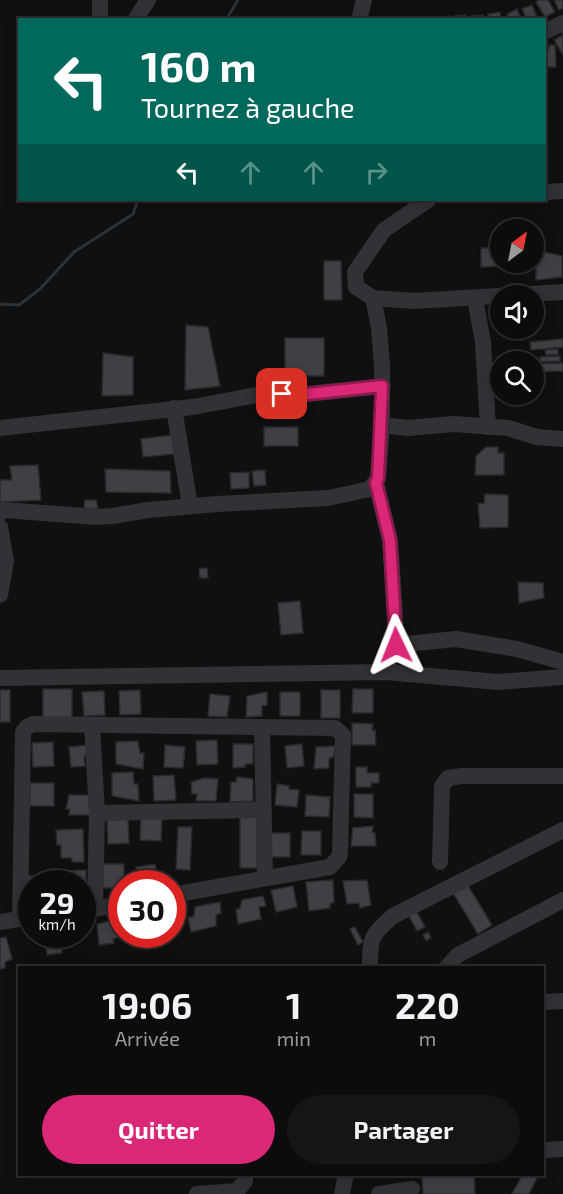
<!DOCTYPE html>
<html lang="fr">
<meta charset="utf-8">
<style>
:root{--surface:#0c0c0d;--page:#151516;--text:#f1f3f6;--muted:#9a9b9d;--line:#2c2c2e;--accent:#db2777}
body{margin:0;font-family:"Exo 2",sans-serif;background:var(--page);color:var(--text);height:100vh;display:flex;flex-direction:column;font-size:22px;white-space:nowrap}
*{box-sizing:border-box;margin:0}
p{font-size:20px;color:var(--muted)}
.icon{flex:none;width:33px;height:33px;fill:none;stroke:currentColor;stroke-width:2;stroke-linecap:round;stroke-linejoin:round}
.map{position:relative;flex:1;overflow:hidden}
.panel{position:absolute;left:18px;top:966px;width:526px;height:210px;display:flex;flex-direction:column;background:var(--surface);border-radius:0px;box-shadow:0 3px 15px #0003,0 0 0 2px var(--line)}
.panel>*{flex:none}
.top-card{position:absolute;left:18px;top:18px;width:528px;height:183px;border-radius:0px;box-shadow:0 3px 15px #0003,0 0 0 2px var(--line);background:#00695c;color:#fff;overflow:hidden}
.needle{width:39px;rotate:32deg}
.buttons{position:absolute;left:490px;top:219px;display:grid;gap:12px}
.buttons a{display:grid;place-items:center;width:54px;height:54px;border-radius:50%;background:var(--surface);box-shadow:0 3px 15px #0003,0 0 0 2px var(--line);font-size:30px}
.speed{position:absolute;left:18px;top:870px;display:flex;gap:12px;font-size:30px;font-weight:700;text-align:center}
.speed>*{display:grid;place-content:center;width:78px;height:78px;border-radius:50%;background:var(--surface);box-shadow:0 3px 15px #0003,0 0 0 2px var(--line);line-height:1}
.speed small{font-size:15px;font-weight:400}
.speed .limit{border:9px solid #d22;background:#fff;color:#111}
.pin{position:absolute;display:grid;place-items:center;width:51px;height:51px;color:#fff;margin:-26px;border-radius:12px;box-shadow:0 3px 9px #0006}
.me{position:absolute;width:66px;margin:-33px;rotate:358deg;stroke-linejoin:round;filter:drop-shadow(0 0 4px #0008)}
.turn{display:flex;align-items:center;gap:21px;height:126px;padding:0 24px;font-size:27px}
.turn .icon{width:78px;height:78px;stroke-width:2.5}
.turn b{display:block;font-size:42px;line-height:51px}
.lanes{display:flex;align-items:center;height:57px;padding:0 24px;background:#0003;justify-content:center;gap:30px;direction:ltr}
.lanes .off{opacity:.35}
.eta{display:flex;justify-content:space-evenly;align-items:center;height:102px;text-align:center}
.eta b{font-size:36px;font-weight:700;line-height:42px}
.cta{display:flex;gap:12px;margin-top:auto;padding:12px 24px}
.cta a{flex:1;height:69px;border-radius:36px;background:var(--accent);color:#fff;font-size:24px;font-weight:700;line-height:69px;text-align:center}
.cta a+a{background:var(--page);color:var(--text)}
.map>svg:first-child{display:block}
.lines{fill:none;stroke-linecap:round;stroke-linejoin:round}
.stream{stroke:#2a3339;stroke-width:3}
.building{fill:#3f4044;stroke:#2a2a2d;stroke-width:1.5}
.minor{stroke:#313236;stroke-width:16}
.route-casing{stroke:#8e194d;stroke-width:15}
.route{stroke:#db2777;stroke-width:10}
</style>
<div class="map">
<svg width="563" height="1194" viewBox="0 0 563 1194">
<rect width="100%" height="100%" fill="#101011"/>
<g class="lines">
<g class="stream">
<polyline points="226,20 238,0"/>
<polyline points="0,304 19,305 40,289 74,252 133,214 138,200"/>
</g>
</g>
<g class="building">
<polygon points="539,0 548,0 555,12 545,17 536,2"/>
<polygon points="554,0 563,0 563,8 559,10"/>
<polygon points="532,5 538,20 527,20 522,9"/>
<polygon points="517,9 522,20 510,20 507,14"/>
<polygon points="500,12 501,20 489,20 488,14"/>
<polygon points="466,15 467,20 455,20 455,16"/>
<polygon points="483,15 483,20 471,20 471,16"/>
<polygon points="450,16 450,20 438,20 438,17"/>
<polygon points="563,31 563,55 554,40 563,35 561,32"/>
<polygon points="549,45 555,45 556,67 544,67 544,49 549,49"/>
<polygon points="481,248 501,248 501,262 504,262 505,266 481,267"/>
<polygon points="536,250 562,256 562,277 536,280"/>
<polygon points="324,261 341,261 342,300 324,300"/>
<polygon points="186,325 208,327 220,386 185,390"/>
<rect x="285" y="338" width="39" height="38"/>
<polygon points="563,339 563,347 531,350 530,342"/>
<polygon points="558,349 558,354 546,355 545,350"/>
<polygon points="103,353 133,357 133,395 102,396"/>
<polygon points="560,356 560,361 540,362 540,357"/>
<polygon points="563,363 563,371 534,372 534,364"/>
<rect x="264" y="427" width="34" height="19"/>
<polygon points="172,435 174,454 143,457 141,439"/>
<polygon points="486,447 498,447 498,453 504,453 504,475 475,475 476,456"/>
<polygon points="38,465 41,500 0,502 0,480 12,480 10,466"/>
<polygon points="105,469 170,471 171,493 106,492"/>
<polygon points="265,470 266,485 254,486 252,471"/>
<polygon points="249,472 249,488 231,489 230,473"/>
<polygon points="485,494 508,495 508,527 480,528 478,504 484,503"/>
<polygon points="85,500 96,500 98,509 84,508"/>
<polygon points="207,568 208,578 200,578 199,569"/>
<polygon points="518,582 543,583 544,598 519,603"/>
<polygon points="300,601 303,633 281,635 278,603"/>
<rect x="43" y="689" width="29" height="29"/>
<polygon points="353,689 373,689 373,713 352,713"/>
<rect x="0" y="690" width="10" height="32"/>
<polygon points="140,690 141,714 120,715 119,691"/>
<rect x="321" y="690" width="19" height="28"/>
<polygon points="104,691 105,715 84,716 82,692"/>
<polygon points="267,692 267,705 262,706 262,716 246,717 247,696"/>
<rect x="280" y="692" width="20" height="24"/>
<polygon points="210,694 230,696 227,717 208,716"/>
<polygon points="352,723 373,724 372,730 375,730 376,745 352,745"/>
<polygon points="217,740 218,764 197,765 196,741"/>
<polygon points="138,741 140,753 144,753 143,769 116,764 116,742"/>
<polygon points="53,742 54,766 33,767 32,743"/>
<polygon points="233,744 253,744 253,764 245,764 245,767 233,768"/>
<polygon points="302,744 304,766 287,768 285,746"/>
<polygon points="90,745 90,755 84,756 85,766 71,767 69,747"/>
<polygon points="165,745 185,747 183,768 164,767"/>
<polygon points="335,746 334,756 329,759 329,768 314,769 316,747"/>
<polygon points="356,767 367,767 367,773 379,773 379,783 371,783 371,787 356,787"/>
<polygon points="133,772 134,784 138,784 139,801 112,796 112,773"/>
<polygon points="174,775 176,800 154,801 153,776"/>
<polygon points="237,777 253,779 253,801 230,802 231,782 236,782"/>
<polygon points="204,778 218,779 216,801 196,801 197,794 192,794 191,782"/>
<rect x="30" y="783" width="24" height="23"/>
<polygon points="277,784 289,786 289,789 299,790 297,807 275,805"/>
<polygon points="354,794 373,794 373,818 354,817"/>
<polygon points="69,795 89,795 90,815 69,815 70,809 66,809"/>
<polygon points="306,795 330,797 329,817 305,816"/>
<rect x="240" y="815" width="17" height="53"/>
<polygon points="141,817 162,817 161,841 140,840"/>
<polygon points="128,819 129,843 108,844 107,820"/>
<polygon points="373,826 372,832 375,833 376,846 351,846 353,828"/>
<polygon points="178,827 192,827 190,870 176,869"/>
<polygon points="83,829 84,862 72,862 72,858 61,858 61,845 57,845 56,830"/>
<polygon points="302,831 321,831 321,855 301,855"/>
<polygon points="271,833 290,833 290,857 270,857"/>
<polygon points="102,864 124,864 124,884 122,884 122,888 102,888"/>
<polygon points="155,864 158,883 139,884 136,867"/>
<polygon points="86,870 86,894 82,894 82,884 66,884 65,871"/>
<polygon points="48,875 47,884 32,884 32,899 28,900 27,876"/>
<polygon points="333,880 334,902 330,904 330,908 309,911 306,882"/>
<polygon points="367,880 371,905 360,908 359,903 347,904 343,881"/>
<polygon points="467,884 492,925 478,934 453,893"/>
<polygon points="293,886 297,907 276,912 271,890"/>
<polygon points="263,896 266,906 259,907 261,919 238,924 236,910 240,908 242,900"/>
<polygon points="220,902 221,913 216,915 216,926 191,932 188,918 194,916 195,907"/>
<polygon points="174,911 177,929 174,930 175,935 158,938 157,934 172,934 172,912"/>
<polygon points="417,912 425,927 417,931 409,916"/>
<polygon points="115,920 119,937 113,939 114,943 99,945 97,924"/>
<polygon points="355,927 363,942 358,945 350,929"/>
<polygon points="428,932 431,938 426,941 423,935"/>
<polygon points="44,934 65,934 67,948 62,949 62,953 47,955"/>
<polygon points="127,934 143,934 141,935 142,939 128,942"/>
<polygon points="6,937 12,959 5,962 5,968 0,969 0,938"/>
<polygon points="422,1174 474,1174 475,1194 423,1194"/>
<polygon points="523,1174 539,1174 529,1194 512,1194"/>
</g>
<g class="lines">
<g class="minor">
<polyline points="100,0 100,20"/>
<polyline points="135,20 148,0"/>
<polyline points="359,20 364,0"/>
<polyline points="544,32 563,23"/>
<polyline points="544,192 563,191"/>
<polyline points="373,298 414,301 563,292"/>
<polyline points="475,298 483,342 488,427"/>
<polyline points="174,408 190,506"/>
<polyline points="382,425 408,428 454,424 508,428 537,437 563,439"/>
<polyline points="0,428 193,407 256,395 282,394 298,395 383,386"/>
<polyline points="376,483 390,540 395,616 396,645 386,672"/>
<polyline points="0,513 4,510 96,517 113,516 148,510 217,504 328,498 370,489 378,478 382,425 382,365 379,328 373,298 356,287 355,272 384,230 428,200"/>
<polyline points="0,527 6,561 0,595"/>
<polyline points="396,645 456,639 517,649 563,662"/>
<polyline points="0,678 386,672 498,682 563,677"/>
<polyline points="92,725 97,813 95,909"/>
<polyline points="262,727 265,878"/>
<polyline points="97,813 262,810"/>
<polyline points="440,862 442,786 448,778 462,776 563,776"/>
<polyline points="82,911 122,904"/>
<polyline points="20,919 23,732 27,727 33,724 335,728 343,735 340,852 339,857 330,867 172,895"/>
<polyline points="0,922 32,917"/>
<path d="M370 968C370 938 370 936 393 916L563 830"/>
<polyline points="446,968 458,955 563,900"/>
<polyline points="543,1002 563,1001"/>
<polyline points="543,1150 563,1149"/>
<polyline points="197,1194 237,1191 245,1181 245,1174"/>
<polyline points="342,1194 346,1174"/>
<polyline points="379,1194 412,1189"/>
</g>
</g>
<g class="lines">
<defs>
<polyline id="route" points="282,394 298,395 382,386 378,478 376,483 390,540 396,645"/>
</defs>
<use href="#route" class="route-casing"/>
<use href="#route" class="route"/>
</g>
</svg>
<div class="buttons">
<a><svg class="needle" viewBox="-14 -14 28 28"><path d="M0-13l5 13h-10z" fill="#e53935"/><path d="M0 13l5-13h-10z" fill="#9a9b9d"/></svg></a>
<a><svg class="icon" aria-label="sound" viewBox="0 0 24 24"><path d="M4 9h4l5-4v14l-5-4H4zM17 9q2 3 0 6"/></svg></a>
<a><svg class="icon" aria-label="search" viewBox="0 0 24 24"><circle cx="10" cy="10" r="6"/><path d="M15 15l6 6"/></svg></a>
</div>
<div class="speed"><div>29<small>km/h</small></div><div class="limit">30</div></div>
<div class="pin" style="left:282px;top:394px;background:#d93025"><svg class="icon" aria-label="arrive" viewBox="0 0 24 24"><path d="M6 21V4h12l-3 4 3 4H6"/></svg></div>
<svg class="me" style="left:396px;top:645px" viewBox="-20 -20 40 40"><path d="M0-17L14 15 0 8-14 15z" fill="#db2777" stroke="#fff" stroke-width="4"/></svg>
<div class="top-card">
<div class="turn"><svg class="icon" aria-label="left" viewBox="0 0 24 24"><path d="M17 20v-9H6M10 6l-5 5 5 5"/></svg><div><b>160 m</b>Tournez à gauche</div></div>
<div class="lanes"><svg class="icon" aria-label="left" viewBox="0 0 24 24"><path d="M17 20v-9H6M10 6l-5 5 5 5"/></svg><svg class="icon off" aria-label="ahead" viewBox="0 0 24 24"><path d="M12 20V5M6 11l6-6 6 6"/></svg><svg class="icon off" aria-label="ahead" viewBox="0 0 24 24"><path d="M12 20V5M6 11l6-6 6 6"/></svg><svg class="icon off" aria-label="right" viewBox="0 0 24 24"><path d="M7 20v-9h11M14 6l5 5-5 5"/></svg></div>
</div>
<section class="panel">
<div class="eta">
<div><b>19:06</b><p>Arrivée</p></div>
<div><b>1</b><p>min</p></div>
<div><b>220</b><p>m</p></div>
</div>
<div class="cta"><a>Quitter</a><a>Partager</a></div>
</section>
</div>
